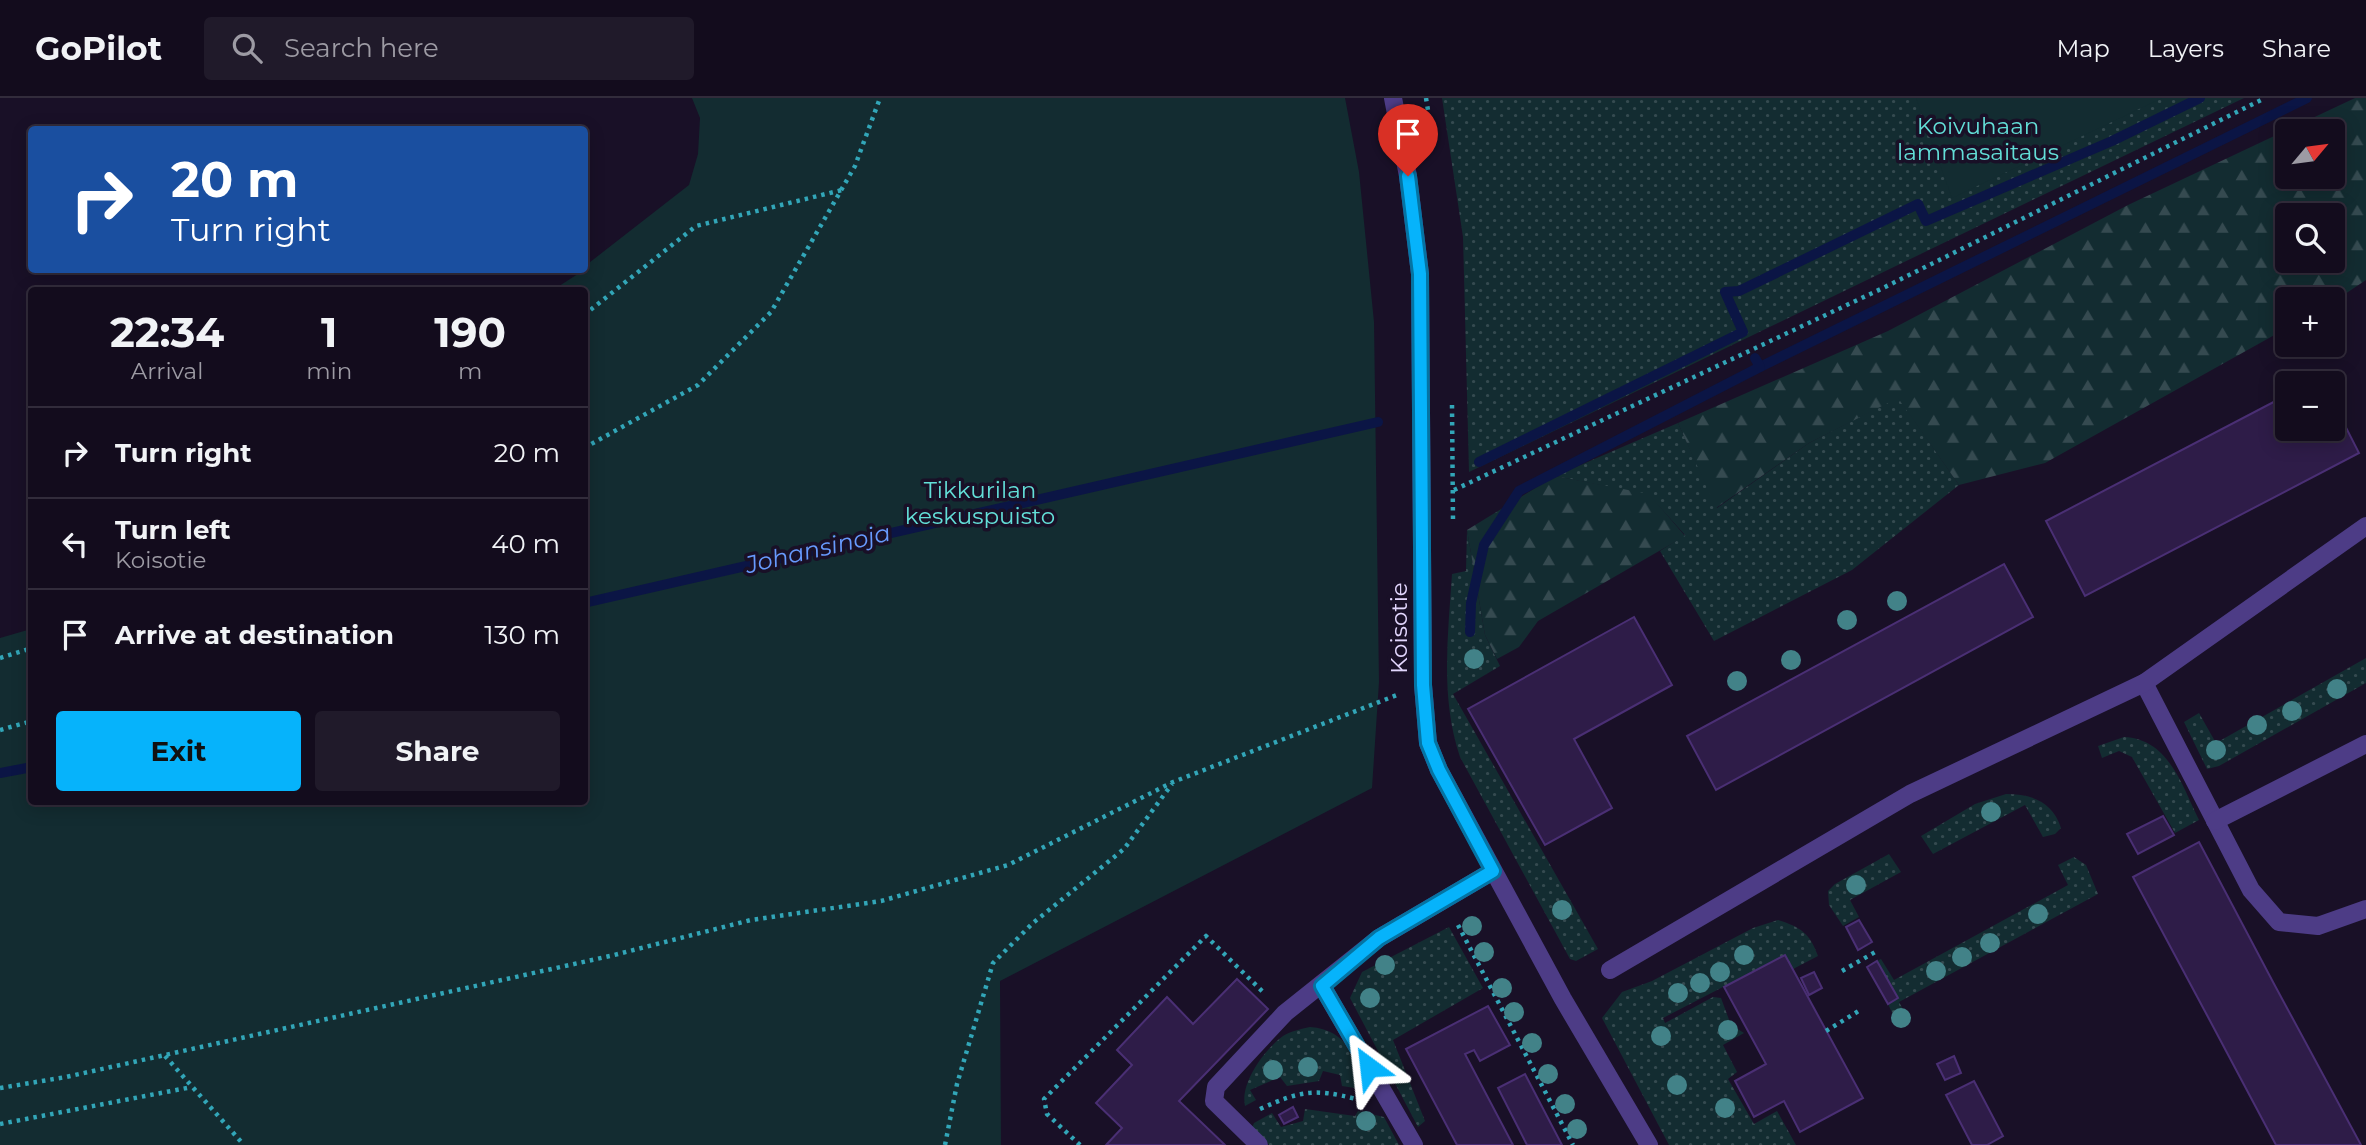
<!DOCTYPE html>
<meta charset="utf-8">
<style>
:root{--surface:#130c1d;--page:#201a2a;--text:#f1f3f6;--muted:#9d9ba4;--line:#322c3b;--accent:#06b3fb}
body{margin:0;font-family:Montserrat,sans-serif;background:var(--page);color:var(--text);height:100vh;display:flex;flex-direction:column;font-size:26px;white-space:nowrap}
*{box-sizing:border-box;margin:0}
p{font-size:23px;color:var(--muted)}
.icon{flex:none;width:38px;height:38px;fill:none;stroke:currentColor;stroke-width:2;stroke-linecap:round;stroke-linejoin:round}
.map{position:relative;flex:1;overflow:hidden}
.drawer{position:absolute;left:28px;top:189px;width:560px;height:518px;display:flex;flex-direction:column;background:var(--surface);border-radius:7px;box-shadow:0 4px 18px #0003,0 0 0 2px var(--line)}
.drawer>*{flex:none}
.guide{position:absolute;left:28px;top:28px;width:560px;height:147px;border-radius:7px;box-shadow:0 4px 18px #0003,0 0 0 2px var(--line);background:#1a4fa0;color:#fff;overflow:hidden}
.needle{width:46px;rotate:61deg}
.controls{position:absolute;left:2275px;top:21px;display:grid;gap:14px}
.controls a{display:grid;place-items:center;width:70px;height:70px;border-radius:7px;background:var(--surface);box-shadow:0 4px 18px #0003,0 0 0 2px var(--line);font-size:35px}
.pin{position:absolute;display:grid;place-items:center;width:60px;height:60px;color:#fff;margin:-72px -30px;border-radius:50% 50% 50% 0;rotate:-45deg;box-shadow:0 0 7px #0007}
.pin .icon{rotate:45deg}
.me{position:absolute;width:77px;margin:-38px;rotate:330deg;stroke-linejoin:round;filter:drop-shadow(0 0 5px #0008)}
.turn{display:flex;align-items:center;gap:24px;height:147px;padding:0 28px;font-size:32px}
.turn .icon{width:91px;height:91px;stroke-width:2.5}
.turn b{display:block;font-size:49px;line-height:60px}
.eta{display:flex;justify-content:space-evenly;align-items:center;height:119px;text-align:center}
.eta b{font-size:42px;font-weight:700;line-height:49px}
.action{display:flex;gap:14px;margin-top:auto;padding:14px 28px}
.action a{flex:1;height:80px;border-radius:7px;background:var(--accent);color:#111;font-size:28px;font-weight:700;line-height:80px;text-align:center}
.action a+a{background:var(--page);color:var(--text)}
ul{padding:0;list-style:none}
li{display:flex;align-items:center;gap:21px;height:91px;padding:0 28px;border-top:2px solid var(--line)}
li div{flex:1}
li b{display:block;font-size:26px}
li em{font-style:normal}
header{display:flex;align-items:center;gap:42px;box-sizing:border-box;height:98px;padding:0 35px;background:var(--surface);border-bottom:2px solid var(--line)}
header strong{font-size:33px}
nav{display:flex;gap:38px;margin-inline-start:auto;font-size:24px}
.search{width:490px;height:63px;background:var(--page);display:flex;align-items:center;gap:18px;box-sizing:border-box;padding:0 24px;border-radius:7px;color:var(--muted);font-size:26px}
.map>svg:first-child{display:block}
.grass{fill:url(#grass-dots)}
.forest{fill:url(#forest-firs);fill-rule:evenodd}
.park{fill:#132c31}
.lines{fill:none;stroke-linecap:round;stroke-linejoin:round}
.stream{stroke:#0b1545;stroke-width:10}
.building{fill:#2e1c48;stroke:#4a2f74;stroke-width:2}
.path{stroke:#32a6b8;stroke-width:4.5;stroke-dasharray:3.5 5;stroke-linecap:butt}
.minor{stroke:#4d3c86;stroke-width:18}
.tree{fill:#428288}
.route-casing{stroke:#0474a3;stroke-width:18}
.route{stroke:#06b3fb;stroke-width:12}
.labels{text-anchor:middle;stroke-width:7;stroke-linejoin:round;paint-order:stroke}
.park-label{font-size:23px;fill:#63dfd8;stroke:#191027}
.street-label{font-size:23px;fill:#e3d7fe;stroke:#191027}
.water-label{font-size:24px;font-style:italic;fill:#679afd;stroke:#191027}
</style>
<header>
<strong>GoPilot</strong>
<div class="search"><svg class="icon" aria-label="search" viewBox="0 0 24 24"><circle cx="10" cy="10" r="6"/><path d="M15 15l6 6"/></svg>Search here</div>
<nav><a>Map</a><a>Layers</a><a>Share</a></nav>
</header>
<div class="map">
<svg width="2366" height="1047" viewBox="0 0 2366 1047">
<defs>
<pattern id="grass-dots" width="8" height="8" patternUnits="userSpaceOnUse" patternTransform="scale(1.75)"><rect width="8" height="8" fill="#132c31"/><path d="M2 2h.1M6 6h.1" fill="none" stroke="#354a50" stroke-width="1.8" stroke-linecap="round"/></pattern>
<pattern id="forest-firs" width="22" height="20" patternUnits="userSpaceOnUse" patternTransform="scale(1.75)"><rect width="22" height="20" fill="#132c31"/><path d="M5 1l3.5 6h-7zM16 11l3.5 6h-7z" fill="#354a50"/></pattern>
</defs>
<rect width="100%" height="100%" fill="#191027"/>
<g class="grass">
<polygon points="1442,0 2244,0 1469,374 1463,139"/>
<polygon points="1898,299 1959,387 1852,472 1714,543 1660,453 1685,437 1649,397 1555,378 1678,325 1717,410 1809,345"/>
<path d="M1467 432 1485 537 1500 568 1453 596 1598 851 1576 863 1570 861 1460 659C1440 599 1448 538 1452 476L1466 473Z"/>
<polygon points="2366,560 2366,585 2219,668 2207,671 2184,624 2199,615 2216,645"/>
<path d="M2124 639C2169 641 2182 688 2199 722L2175 735 2132 659 2119 653 2102 660 2098 648Z"/>
<path d="M2006 696C2032 696 2053 704 2061 730L2055 736 2043 739 2025 707 1933 756 1921 738 1975 706Z"/>
<polygon points="1889,756 1901,774 1850,802 1859,819 1843,828 1829,807 1828,793 1835,786"/>
<polygon points="2074,759 2086,767 2098,796 1899,904 1909,922 1903,925 1895,921 1888,906 1898,900 1877,863 1881,861 1894,882 2068,787 2058,767"/>
<path d="M1778 822C1800 829 1810 835 1818 858L1793 871 1785 857 1663 920 1665 925 1713 899 1721 900 1731 927 1744 935 1723 947 1737 974 1728 981 1754 1026 1777 1013 1796 1047H1669L1602 920 1622 894 1652 883 1753 830Z"/>
<polygon points="1449,829 1483,890 1393,942 1425,1023 1418,1029 1350,900 1362,874"/>
<path d="M1310 929C1348 931 1357 964 1374 993L1342 988 1340 977 1323 973 1319 983 1287 988 1280 979 1250 992 1256 1002 1245 1008C1240 985 1264 952 1283 938 1291 933 1301 931 1310 929Z"/>
<polygon points="1305,1011 1355,1018 1358,1013 1384,1019 1399,1047 1269,1047 1252,1030 1254,1025 1272,1015 1281,1029 1303,1023"/>
</g>
<g class="forest">
<path d="M2355 0H2366V182L2333 204V201H2287V230L2045 365 1959 387 1898 300 1809 345 1716 410 1678 325 1888 233 2128 107ZM2287 33H2333V79H2287ZM2287 117H2333V163H2287Z"/>
<polygon points="1555,378 1649,396 1685,438 1538,523 1519,549 1497,561 1485,537 1467,432"/>
</g>
<g class="park">
<polygon points="692,0 1345,0 1359,74 1374,224 1379,584 1372,690 1000,883 1001,1047 0,1047 0,540 31,531 32,704 584,704 584,192 553,192 584,172 585,168 689,87 698,56 700,20"/>
<polygon points="1916,0 2162,0 1952,100"/>
</g>
<g class="lines">
<g class="stream">
<polyline points="1760,269 2307,0"/>
<polyline points="1479,364 1743,234 1725,194 1739,193 1918,106 1926,123 2112,43 2200,0"/>
<polyline points="584,505 1378,324"/>
<polyline points="1470,534 1471,505 1484,447 1519,393 1760,269 1755,260"/>
<polyline points="0,675 32,669"/>
</g>
</g>
<g class="building">
<polygon points="2287,297 2287,331 2333,331 2333,304 2359,355 2085,498 2046,423"/>
<polygon points="2004,466 2033,519 1716,692 1687,638"/>
<polygon points="1634,519 1672,587 1574,641 1612,710 1545,747 1468,611"/>
<polygon points="2163,718 2174,737 2138,756 2127,736"/>
<polygon points="2199,744 2273,884 2361,1047 2276,1047 2208,919 2133,779"/>
<polygon points="1859,822 1872,844 1858,852 1846,829"/>
<polygon points="1785,857 1863,1000 1800,1034 1784,1003 1754,1019 1735,983 1766,966 1724,889"/>
<polygon points="1877,863 1898,900 1888,906 1867,869"/>
<polygon points="1814,874 1822,890 1809,897 1801,880"/>
<polygon points="1237,881 1268,911 1179,1003 1225,1047 1106,1047 1122,1030 1096,1005 1132,967 1117,952 1167,899 1193,926"/>
<polygon points="1488,908 1510,947 1480,963 1474,952 1465,956 1513,1047 1457,1047 1406,951"/>
<polygon points="1954,958 1961,975 1945,982 1937,966"/>
<polygon points="1525,976 1562,1047 1527,1047 1498,990"/>
<polygon points="1974,983 2003,1038 1987,1047 1972,1047 1946,997"/>
<polygon points="1293,1009 1298,1019 1284,1026 1279,1017"/>
</g>
<g class="lines">
<g class="path">
<polyline points="1426,0 1433,44"/>
<polyline points="584,217 696,128 842,92"/>
<polyline points="1452,307 1453,424"/>
<polyline points="584,350 698,287 771,214 855,68 880,0"/>
<polyline points="1454,392 1883,190 2265,0"/>
<polyline points="0,560 32,550"/>
<polyline points="0,632 32,623"/>
<polyline points="1458,827 1573,1047"/>
<polyline points="1842,873 1877,853"/>
<polyline points="1826,933 1862,911"/>
<polyline points="165,958 244,1047"/>
<polyline points="0,990 66,979 610,858 751,822 881,803 1008,767 1173,684 1397,597"/>
<path d="M1260 1011C1300 993 1314 990 1356 1001"/>
<polyline points="0,1026 192,989"/>
<polyline points="945,1047 957,986 993,865 1033,825 1124,751 1172,686"/>
<polyline points="1080,1047 1047,1016 1044,1001 1206,838 1264,895"/>
</g>
<g class="minor">
<polyline points="1393,0 1408,78 1420,176 1423,587 1428,645 1439,672 1563,901 1649,1047"/>
<polyline points="2144,585 2251,792 2279,824 2318,828 2366,811"/>
<polyline points="2215,723 2366,646"/>
<polyline points="1610,872 1910,696 2144,585 2366,428"/>
<polyline points="1322,888 1414,1047"/>
<polyline points="1259,1047 1214,1003 1216,989 1285,915 1379,840 1493,773"/>
</g>
</g>
<g class="tree">
<circle cx="1897" cy="503" r="10"/>
<circle cx="1847" cy="522" r="10"/>
<circle cx="1474" cy="561" r="10"/>
<circle cx="1791" cy="562" r="10"/>
<circle cx="1737" cy="583" r="10"/>
<circle cx="2337" cy="591" r="10"/>
<circle cx="2292" cy="613" r="10"/>
<circle cx="2257" cy="627" r="10"/>
<circle cx="2216" cy="652" r="10"/>
<circle cx="1991" cy="714" r="10"/>
<circle cx="1856" cy="787" r="10"/>
<circle cx="1562" cy="812" r="10"/>
<circle cx="2038" cy="816" r="10"/>
<circle cx="1472" cy="828" r="10"/>
<circle cx="1990" cy="845" r="10"/>
<circle cx="1484" cy="854" r="10"/>
<circle cx="1744" cy="857" r="10"/>
<circle cx="1962" cy="859" r="10"/>
<circle cx="1385" cy="867" r="10"/>
<circle cx="1936" cy="873" r="10"/>
<circle cx="1720" cy="874" r="10"/>
<circle cx="1700" cy="885" r="10"/>
<circle cx="1502" cy="890" r="10"/>
<circle cx="1678" cy="895" r="10"/>
<circle cx="1370" cy="900" r="10"/>
<circle cx="1514" cy="914" r="10"/>
<circle cx="1901" cy="920" r="10"/>
<circle cx="1728" cy="932" r="10"/>
<circle cx="1661" cy="938" r="10"/>
<circle cx="1532" cy="945" r="10"/>
<circle cx="1308" cy="969" r="10"/>
<circle cx="1273" cy="972" r="10"/>
<circle cx="1548" cy="976" r="10"/>
<circle cx="1677" cy="987" r="10"/>
<circle cx="1565" cy="1006" r="10"/>
<circle cx="1725" cy="1010" r="10"/>
<circle cx="1366" cy="1023" r="10"/>
<circle cx="1577" cy="1031" r="10"/>
</g>
<g class="lines">
<defs>
<polyline id="route" points="1369,969 1322,888 1379,840 1493,773 1439,672 1428,645 1423,587 1420,176 1408,78"/>
</defs>
<use href="#route" class="route-casing"/>
<use href="#route" class="route"/>
</g>
<g class="labels">
<g class="park-label">
<text x="1978" y="36">Koivuhaan<tspan x="1978" dy="26">lammasaitaus</tspan></text>
<text x="980" y="400">Tikkurilan<tspan x="980" dy="26">keskuspuisto</tspan></text>
</g>
<g class="street-label">
<text transform="translate(1399 530) rotate(-90)" y="8">Koisotie</text>
</g>
<g class="water-label">
<text transform="translate(818 451) rotate(-13)" y="8">Johansinoja</text>
</g>
</g>
</svg>
<div class="controls">
<a><svg class="needle" viewBox="-14 -14 28 28"><path d="M0-13l5 13h-10z" fill="#e53935"/><path d="M0 13l5-13h-10z" fill="#9d9ba4"/></svg></a>
<a><svg class="icon" aria-label="search" viewBox="0 0 24 24"><circle cx="10" cy="10" r="6"/><path d="M15 15l6 6"/></svg></a>
<a>+</a>
<a>−</a>
</div>
<div class="pin" style="left:1408px;top:78px;background:#d93025"><svg class="icon" aria-label="arrive" viewBox="0 0 24 24"><path d="M6 21V4h12l-3 4 3 4H6"/></svg></div>
<svg class="me" style="left:1369px;top:969px" viewBox="-20 -20 40 40"><path d="M0-17L14 15 0 8-14 15z" fill="#06b3fb" stroke="#fff" stroke-width="4"/></svg>
<div class="guide">
<div class="turn"><svg class="icon" aria-label="right" viewBox="0 0 24 24"><path d="M7 20v-9h11M14 6l5 5-5 5"/></svg><div><b>20 m</b>Turn right</div></div>
</div>
<section class="drawer">
<div class="eta">
<div><b>22:34</b><p>Arrival</p></div>
<div><b>1</b><p>min</p></div>
<div><b>190</b><p>m</p></div>
</div>
<ul>
<li><svg class="icon" aria-label="right" viewBox="0 0 24 24"><path d="M7 20v-9h11M14 6l5 5-5 5"/></svg><div><b>Turn right</b></div><em>20 m</em></li>
<li><svg class="icon" aria-label="left" viewBox="0 0 24 24"><path d="M17 20v-9H6M10 6l-5 5 5 5"/></svg><div><b>Turn left</b><p>Koisotie</p></div><em>40 m</em></li>
<li><svg class="icon" aria-label="arrive" viewBox="0 0 24 24"><path d="M6 21V4h12l-3 4 3 4H6"/></svg><div><b>Arrive at destination</b></div><em>130 m</em></li>
</ul>
<div class="action"><a>Exit</a><a>Share</a></div>
</section>
</div>
